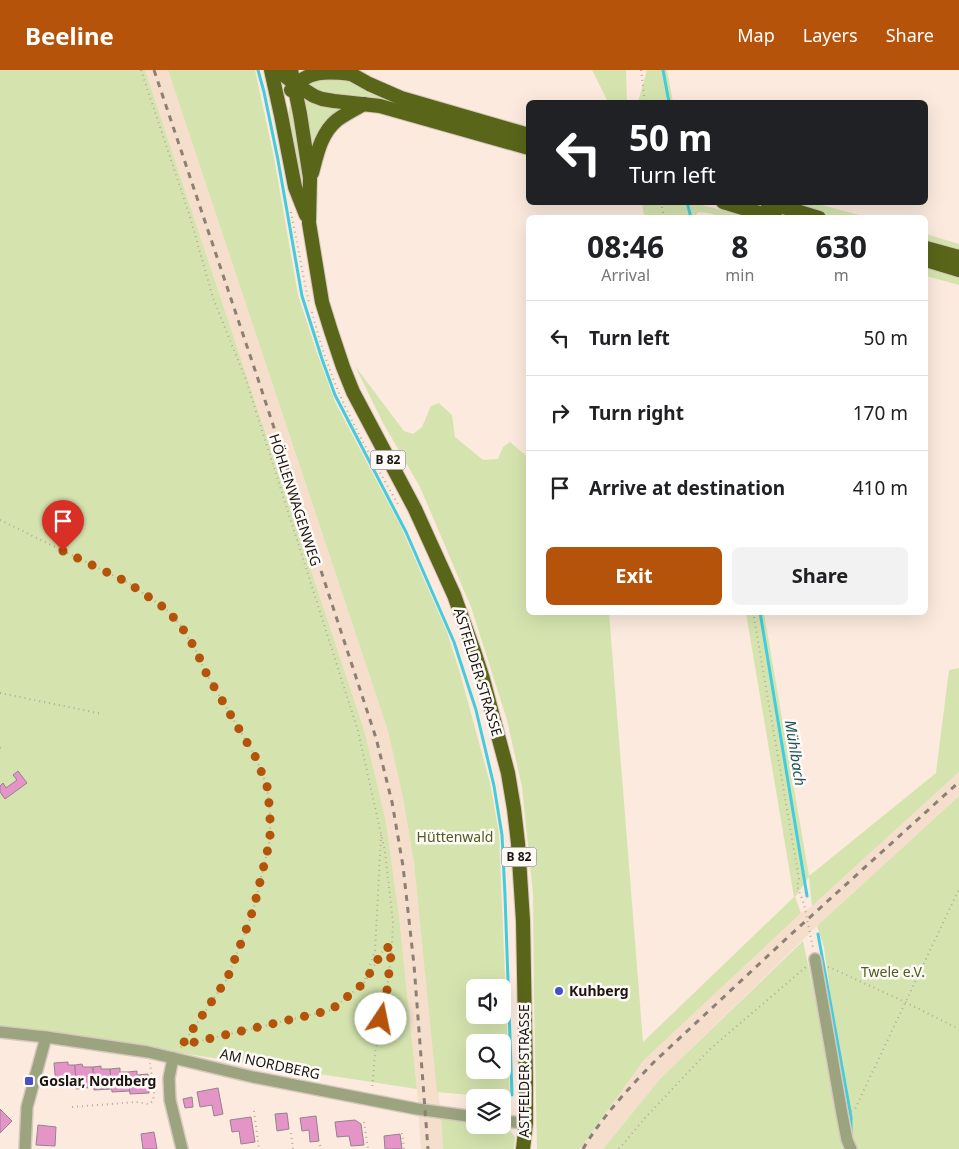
<!DOCTYPE html>
<meta charset="utf-8">
<style>
:root{--surface:#fff;--page:#f2f2f2;--text:#202124;--muted:#757577;--line:#e0e0e0;--accent:#b45309}
body{margin:0;font-family:"Noto Sans",sans-serif;background:var(--page);color:var(--text);height:100vh;display:flex;flex-direction:column;font-size:19px;white-space:nowrap}
*{box-sizing:border-box;margin:0}
p{font-size:16px;color:var(--muted)}
.icon{flex:none;width:28px;height:28px;fill:none;stroke:currentColor;stroke-width:2;stroke-linecap:round;stroke-linejoin:round}
.map{position:relative;flex:1;overflow:hidden}
.details{position:absolute;left:526px;top:145px;width:402px;height:400px;display:flex;flex-direction:column;background:var(--surface);border-radius:8px;box-shadow:0 5px 20px #0002}
.details>*{flex:none}
.top-card{position:absolute;left:526px;top:30px;width:402px;height:105px;border-radius:8px;box-shadow:0 5px 20px #0002;background:#202124;color:#fff;overflow:hidden}
.tools{position:absolute;left:466px;top:909px;display:grid;gap:10px}
.tools a{display:grid;place-items:center;width:45px;height:45px;border-radius:8px;background:var(--surface);box-shadow:0 5px 20px #0002;font-size:25px}
.pin{position:absolute;display:grid;place-items:center;width:42px;height:42px;color:#fff;margin:-51px -21px;border-radius:50% 50% 50% 0;rotate:-45deg;box-shadow:0 0 5px #0007}
.pin .icon{rotate:45deg}
.me{position:absolute;width:55px;margin:-28px;rotate:11deg;stroke-linejoin:round;filter:drop-shadow(0 0 4px #0008)}
.turn{display:flex;align-items:center;gap:18px;height:105px;padding:0 20px;font-size:22px}
.turn .icon{width:65px;height:65px;stroke-width:2.5}
.turn b{display:block;font-size:35px;line-height:42px}
.eta{display:flex;justify-content:space-evenly;align-items:center;height:85px;text-align:center}
.eta b{font-size:30px;font-weight:700;line-height:35px}
.primary-button{display:flex;gap:10px;margin-top:auto;padding:10px 20px}
.primary-button a{flex:1;height:58px;border-radius:8px;background:var(--accent);color:#fff;font-size:20px;font-weight:700;line-height:58px;text-align:center}
.primary-button a+a{background:var(--page);color:var(--text)}
ul{padding:0;list-style:none}
li{display:flex;align-items:center;gap:15px;height:75px;padding:0 20px;border-top:1px solid var(--line)}
li div{flex:1}
li b{display:block;font-size:19px}
li em{font-style:normal}
header{display:flex;align-items:center;gap:30px;box-sizing:border-box;height:70px;padding:0 25px;background:var(--accent);color:#fff}
header strong{font-size:24px}
nav{display:flex;gap:28px;margin-inline-start:auto;font-size:18px}
.map>svg:first-child{display:block}
.built{fill:#f6decc}
.green{fill:#d5e4af;fill-rule:evenodd}
.lines{fill:none;stroke-linecap:round;stroke-linejoin:round}
.stream{stroke:#43ccdd;stroke-width:3}
.building{fill:#e594c7;stroke:#94838d}
.minor-casing{stroke:#d7c8bd;stroke-width:14}
.major-casing{stroke:#d7c8bd;stroke-width:16}
.path{stroke:#b7a99f;stroke-width:2;stroke-dasharray:1 4;stroke-linecap:butt}
.minor{stroke:#9ba37f;stroke-width:11}
.major{stroke:#596519;stroke-width:14}
.rail{stroke:#8b8077;stroke-width:3;stroke-dasharray:6 6;stroke-linecap:butt}
.route{stroke:#b45309;stroke-width:9;stroke-dasharray:0 16.2}
.poi-dot{fill:#4552c6;stroke:#fefaf7;stroke-width:2}
.labels{text-anchor:middle;stroke-width:5;stroke-linejoin:round;paint-order:stroke}
.shield{fill:#fefaf7;stroke:#605a57;stroke-width:1}
.shield-label{font-size:12px;font-weight:bold;fill:#1c1612}
.street-label{font-size:14px;fill:#1c1612;stroke:#fefaf7}
.park-label{font-size:14px;fill:#4f5c1d;stroke:#fefaf7}
.poi-label{font-size:14px;font-weight:bold;fill:#1c1612;stroke:#fefaf7;text-anchor:start}
.water-label{font-size:15px;font-style:italic;fill:#1b545b;stroke:#fefaf7}
</style>
<header>
<strong>Beeline</strong>
<nav><a>Map</a><a>Layers</a><a>Share</a></nav>
</header>
<div class="map">
<svg width="959" height="1079" viewBox="0 0 959 1079">
<rect width="100%" height="100%" fill="#fbeadd"/>
<g class="built">
<polygon points="145,0 168,0 388,660 403,728 414,793 441,1048 443,1079 421,1079 417,1019 399,846 386,752 365,663"/>
<polygon points="959,702 959,726 817,856 660,1009 603,1079 580,1079 644,990 801,843 812,836"/>
</g>
<g class="green">
<polygon points="0,0 145,0 365,663 386,752 399,846 417,1019 37,961 0,959"/>
<path d="M168 0H255L274 88 298 225 316 280 335 332 401 457 447 562 460 603 490 713 499 763 510 1029 502 1028 437 1022 414 793 403 728 388 661ZM475 918H502V945H475ZM475 972H502V1000H475Z"/>
<polygon points="592,0 626,0 627,32 608,32"/>
<polygon points="647,0 667,0 673,32 638,32"/>
<path d="M341 8 351 12 381 27 380 29C359 26 324 29 308 13L314 9Z"/>
<polygon points="303,29 323,36 344,39 315,72 312,72"/>
<polygon points="292,36 302,95 306,135 304,136 289,49 289,37"/>
<polygon points="642,133 694,133 748,147 723,147 708,143 698,142 696,145 696,147 644,147"/>
<polygon points="783,133 814,133 867,147 834,147"/>
<polygon points="926,164 959,174 959,183 926,174"/>
<polygon points="926,197 959,207 959,215 926,206"/>
<polygon points="355,296 404,361 413,364 422,357 431,336 439,333 452,345 455,367 483,390 498,389 503,377 510,372 529,388 529,542 609,543 643,972 794,827 746,543 764,543 809,806 936,703 949,600 959,598 959,702 812,836 809,807 795,827 801,843 644,990 580,1079 537,1079 534,931 533,824 522,717 507,650 471,537 420,417 383,353"/>
<polygon points="959,726 959,1079 853,1079 849,1069 824,877 817,856"/>
<polygon points="803,871 845,1070 848,1079 603,1079 660,1009"/>
<polygon points="441,1048 475,1053 475,1055 487,1055 508,1058 515,1067 514,1079 443,1079"/>
</g>
<g class="lines">
<g class="stream">
<polyline points="258,0 264,22 278,90 302,226 322,289 335,325 406,462 454,572 476,640 494,716 502,765 505,825 512,1025"/>
<polyline points="663,0 669,32"/>
<polyline points="688,136 691,148"/>
<polyline points="760,542 807,826"/>
<polyline points="818,864 851,1047 851,1064"/>
</g>
</g>
<g class="building">
<polygon points="18,701 27,713 5,729 0,722 0,716 3,713 6,718 17,710 13,705"/>
<polygon points="68,992 68,995 75,995 76,1014 56,1015 54,993"/>
<polygon points="82,994 83,997 93,997 94,1017 76,1019 75,995"/>
<polygon points="101,996 101,999 110,999 112,1019 94,1020 93,997"/>
<polygon points="120,998 120,1002 128,1002 130,1021 112,1022 110,999"/>
<polygon points="137,1001 137,1005 148,1004 149,1023 130,1024 128,1002"/>
<polygon points="218,1018 223,1044 214,1046 212,1035 200,1037 197,1022"/>
<polygon points="192,1027 193,1037 185,1038 183,1029"/>
<polygon points="0,1039 12,1051 0,1063"/>
<polygon points="287,1043 289,1059 277,1061 275,1044"/>
<polygon points="316,1046 319,1071 310,1072 309,1060 302,1061 300,1048"/>
<polygon points="251,1047 255,1072 241,1074 239,1061 232,1062 230,1050"/>
<polygon points="355,1050 361,1054 364,1075 351,1076 349,1066 337,1067 335,1052"/>
<polygon points="38,1055 56,1057 55,1076 36,1075"/>
<polygon points="154,1062 157,1079 143,1079 141,1064"/>
<polygon points="400,1064 402,1079 385,1079 384,1066"/>
</g>
<g class="lines">
<defs>
<g id="minor">
<polyline points="815,889 842,1044 847,1070 851,1079"/>
<polyline points="0,962 46,967 148,982 253,1007 417,1039 475,1047"/>
<polyline points="173,988 169,1008 170,1030 182,1079"/>
<polyline points="502,1051 526,1053"/>
<polyline points="25,1079 27,1037 46,967"/>
</g>
<g id="major">
<polyline points="271,0 281,45 295,117 306,145"/>
<polyline points="280,0 285,6 295,14 314,26 322,29 334,31 380,36 529,78"/>
<polyline points="291,0 300,44 310,108 309,153 322,232 331,261 343,297 353,322 415,439 454,525 474,581 483,609 508,703 514,739 518,773 523,851 526,1008 526,1053 523,1079"/>
<polyline points="346,0 351,4 369,14 401,28 529,65"/>
<path d="M291 20C307 0 327 1 351 4"/>
<path d="M312 103C317 84 321 63 337 50 345 44 355 39 364 34"/>
<polyline points="723,132 776,148"/>
<polyline points="767,132 819,148"/>
<polyline points="926,178 959,187"/>
<polyline points="926,190 959,200"/>
</g>
</defs>
<use href="#minor" class="minor-casing"/>
<use href="#major" class="major-casing"/>
<g class="path">
<polyline points="141,0 190,147 213,228 246,310 358,661 385,782 393,852 392,876 387,920 375,983 372,1020"/>
<polyline points="641,0 645,32"/>
<polyline points="661,132 664,148"/>
<polyline points="291,142 306,219 309,233"/>
<path d="M312 242C319 270 328 297 339 323 356 362 378 399 399 436"/>
<polyline points="0,450 127,512 166,539 181,556 196,581 207,605 255,686 267,716 270,742 270,770 254,837 245,863 227,909 179,980"/>
<polyline points="753,542 799,809 797,816 804,834 813,878"/>
<polyline points="0,623 103,644"/>
<polyline points="0,678 4,675"/>
<polyline points="828,897 829,897 905,932 959,959"/>
<polyline points="365,909 375,881 381,765"/>
<polyline points="183,975 331,940 364,913 384,879 392,876"/>
<polyline points="72,1037 136,1032 149,1034 153,1031 154,1023 150,993"/>
<polyline points="254,1041 259,1079"/>
<polyline points="851,1041 855,1039 959,819"/>
<polyline points="364,1052 368,1079"/>
<polyline points="291,1063 293,1079"/>
<polyline points="402,1063 404,1079"/>
<polyline points="320,1075 321,1079"/>
<polyline points="619,1079 645,1048 709,980 807,896"/>
</g>
<use href="#minor" class="minor"/>
<use href="#major" class="major"/>
<g class="rail">
<polyline points="154,0 257,306 376,668 392,732 403,796 414,895 428,1079"/>
<path d="M583 1079C601 1048 629 1018 654 992L787 868 959 712"/>
</g>
</g>
<g class="lines">
<polyline class="route" points="63,481 127,512 166,539 181,556 196,580 207,605 255,686 267,716 270,742 270,770 254,837 245,863 227,909 182,975 331,940 364,913 384,879 392,876 387,920 381,949"/>
</g>
<g class="poi-dot">
<circle cx="559" cy="921" r="5"/>
<rect x="24" y="1006" width="10" height="10" rx="2.5"/>
</g>
<g class="labels">
<g class="shield">
<rect x="370.5" y="380.5" width="35" height="19" rx="4"/>
<rect x="501.5" y="777.5" width="35" height="19" rx="4"/>
</g>
<g class="shield-label">
<text x="388" y="394">B 82</text>
<text x="519" y="791">B 82</text>
</g>
<g class="street-label">
<text transform="translate(295 430) rotate(72)" y="5">HÖHLENWAGENWEG</text>
<text transform="translate(478 602) rotate(73)" y="5">ASTFELDER STRASSE</text>
<text transform="translate(270 994) rotate(12)" y="5">AM NORDBERG</text>
<text transform="translate(524 1001) rotate(-90)" y="5">ASTFELDER STRASSE</text>
</g>
<g class="park-label">
<text x="455" y="772">Hüttenwald</text>
<text x="893" y="907">Twele e.V.</text>
</g>
<g class="poi-label">
<text x="569" y="926">Kuhberg</text>
<text x="39" y="1016">Goslar, Nordberg</text>
</g>
<g class="water-label">
<text transform="translate(795 683) rotate(81)" y="5">Mühlbach</text>
</g>
</g>
</svg>
<div class="tools">
<a><svg class="icon" aria-label="sound" viewBox="0 0 24 24"><path d="M4 9h4l5-4v14l-5-4H4zM17 9q2 3 0 6"/></svg></a>
<a><svg class="icon" aria-label="search" viewBox="0 0 24 24"><circle cx="10" cy="10" r="6"/><path d="M15 15l6 6"/></svg></a>
<a><svg class="icon" aria-label="layers" viewBox="0 0 24 24"><path d="M12 4l9 5-9 5-9-5zM3 14l9 5 9-5"/></svg></a>
</div>
<div class="pin" style="left:63px;top:481px;background:#d93025"><svg class="icon" aria-label="arrive" viewBox="0 0 24 24"><path d="M6 21V4h12l-3 4 3 4H6"/></svg></div>
<svg class="me" style="left:381px;top:949px" viewBox="-20 -20 40 40"><circle r="19" fill="#fff"/><path d="M0-13L10 11 0 6-10 11z" fill="#b45309"/></svg>
<div class="top-card">
<div class="turn"><svg class="icon" aria-label="left" viewBox="0 0 24 24"><path d="M17 20v-9H6M10 6l-5 5 5 5"/></svg><div><b>50 m</b>Turn left</div></div>
</div>
<section class="details">
<div class="eta">
<div><b>08:46</b><p>Arrival</p></div>
<div><b>8</b><p>min</p></div>
<div><b>630</b><p>m</p></div>
</div>
<ul>
<li><svg class="icon" aria-label="left" viewBox="0 0 24 24"><path d="M17 20v-9H6M10 6l-5 5 5 5"/></svg><div><b>Turn left</b></div><em>50 m</em></li>
<li><svg class="icon" aria-label="right" viewBox="0 0 24 24"><path d="M7 20v-9h11M14 6l5 5-5 5"/></svg><div><b>Turn right</b></div><em>170 m</em></li>
<li><svg class="icon" aria-label="arrive" viewBox="0 0 24 24"><path d="M6 21V4h12l-3 4 3 4H6"/></svg><div><b>Arrive at destination</b></div><em>410 m</em></li>
</ul>
<div class="primary-button"><a>Exit</a><a>Share</a></div>
</section>
</div>
